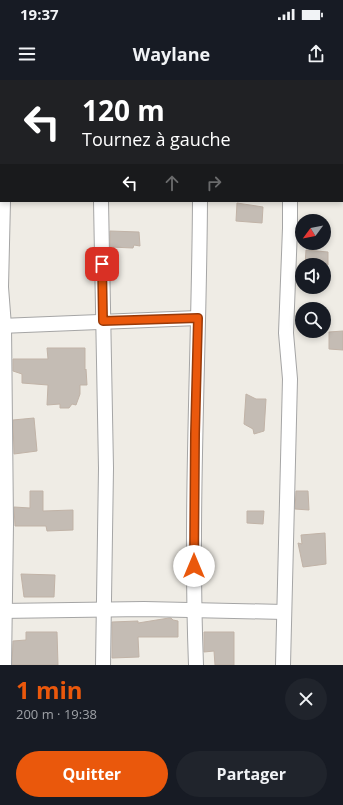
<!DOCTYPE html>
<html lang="fr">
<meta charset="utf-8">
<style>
:root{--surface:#171b24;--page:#20242c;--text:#f1f3f6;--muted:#9ea1a6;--accent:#ea580c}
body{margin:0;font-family:"Open Sans",sans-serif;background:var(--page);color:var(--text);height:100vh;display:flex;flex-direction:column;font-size:15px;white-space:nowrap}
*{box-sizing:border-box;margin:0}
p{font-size:13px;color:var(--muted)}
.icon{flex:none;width:22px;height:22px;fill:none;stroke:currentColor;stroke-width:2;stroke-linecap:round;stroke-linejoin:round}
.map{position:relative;height:585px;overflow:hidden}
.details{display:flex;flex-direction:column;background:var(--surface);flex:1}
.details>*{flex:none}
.hud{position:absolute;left:0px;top:0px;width:343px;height:122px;box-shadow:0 2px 6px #0003;background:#202124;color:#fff;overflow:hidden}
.needle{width:26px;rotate:238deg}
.fabs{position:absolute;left:295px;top:134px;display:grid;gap:8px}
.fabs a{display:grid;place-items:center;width:36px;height:36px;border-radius:50%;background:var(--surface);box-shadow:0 2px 6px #0003;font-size:20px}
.pin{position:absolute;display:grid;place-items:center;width:34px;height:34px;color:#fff;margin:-17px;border-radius:8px;box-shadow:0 2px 6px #0006}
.me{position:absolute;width:44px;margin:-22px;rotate:0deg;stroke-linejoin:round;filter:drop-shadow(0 0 3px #0008)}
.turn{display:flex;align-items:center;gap:14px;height:84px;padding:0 16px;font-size:18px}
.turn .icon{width:52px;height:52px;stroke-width:2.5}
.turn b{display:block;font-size:28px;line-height:34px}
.lanes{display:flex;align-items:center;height:38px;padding:0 16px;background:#0003;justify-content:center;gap:20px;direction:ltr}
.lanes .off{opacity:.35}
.round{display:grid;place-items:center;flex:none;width:42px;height:42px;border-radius:21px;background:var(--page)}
.head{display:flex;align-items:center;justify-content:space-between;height:68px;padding:0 16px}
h1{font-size:24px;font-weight:700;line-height:30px;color:var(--accent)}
.cta{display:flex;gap:8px;margin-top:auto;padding:8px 16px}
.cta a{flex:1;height:46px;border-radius:24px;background:var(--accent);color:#fff;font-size:16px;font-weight:700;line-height:46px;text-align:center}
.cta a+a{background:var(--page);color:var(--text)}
.status{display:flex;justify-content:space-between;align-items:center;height:28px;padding:0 20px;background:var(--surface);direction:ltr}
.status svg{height:11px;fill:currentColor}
header{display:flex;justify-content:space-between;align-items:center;height:52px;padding:0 16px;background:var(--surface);font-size:18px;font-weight:700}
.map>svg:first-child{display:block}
.building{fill:#c4bcb4;stroke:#c1b3a7}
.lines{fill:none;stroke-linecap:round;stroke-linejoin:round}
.minor-casing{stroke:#a5a5a5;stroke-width:16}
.minor{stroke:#fff;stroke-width:14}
.route-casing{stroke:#983908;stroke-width:10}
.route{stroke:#ea580c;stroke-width:7}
</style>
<div class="status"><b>19:37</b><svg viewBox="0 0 49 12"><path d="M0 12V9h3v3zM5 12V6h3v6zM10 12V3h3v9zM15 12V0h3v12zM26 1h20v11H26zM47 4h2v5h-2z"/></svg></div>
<header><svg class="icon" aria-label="menu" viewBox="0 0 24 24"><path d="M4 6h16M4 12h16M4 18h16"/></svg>Waylane<svg class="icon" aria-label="share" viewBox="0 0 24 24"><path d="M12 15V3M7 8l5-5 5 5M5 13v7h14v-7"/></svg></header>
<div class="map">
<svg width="343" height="585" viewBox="0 0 343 585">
<rect width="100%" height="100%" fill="#efece5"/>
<g class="building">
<polygon points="237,123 263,127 262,143 236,141"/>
<polygon points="110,151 139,152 140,166 134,165 133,168 110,167"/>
<polygon points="306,170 328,172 328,185 305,185"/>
<polygon points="343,251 343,270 329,269 329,252"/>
<polygon points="47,268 85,268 85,290 86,289 87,305 80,305 80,314 76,325 72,324 69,328 60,328 60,324 47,325 48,305 22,303 22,294 13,291 13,279 48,279"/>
<polygon points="246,314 256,319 266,319 264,351 254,354 253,349 244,344"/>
<polygon points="34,338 37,371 14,374 13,340"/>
<polygon points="30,411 43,411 43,431 73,430 73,450 47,451 46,446 15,446 14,427 30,428"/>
<polygon points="296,411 308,411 309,430 295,429"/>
<polygon points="247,431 264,431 263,444 247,443"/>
<polygon points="325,453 326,484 303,487 298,463 302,464 301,455"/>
<polygon points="21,494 55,495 54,517 24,517"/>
<polygon points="169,538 171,538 173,540 178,541 178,557 138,557 139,577 112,578 112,542 138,541 138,543"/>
<polygon points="26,552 57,552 58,585 12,585 13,561 26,560"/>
<polygon points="204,552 234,552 234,585 215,585 214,571 204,572"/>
</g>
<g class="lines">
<defs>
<g id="minor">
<polyline points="2,0 2,1"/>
<polyline points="105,0 105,1"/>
<polyline points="201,0 201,1"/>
<polyline points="290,1 290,0"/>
<polyline points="342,52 343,52"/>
<polyline points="3,121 1,207 4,246 6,444 4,585"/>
<polyline points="101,121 106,388 103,585"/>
<polyline points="0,246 198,238"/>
<polyline points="0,531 144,529 284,532"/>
<path d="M196 585C190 430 199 276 200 121"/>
<polyline points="283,585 290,299 286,253 290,148 290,121"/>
</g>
</defs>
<use href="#minor" class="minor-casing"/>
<use href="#minor" class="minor"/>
</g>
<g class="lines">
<defs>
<polyline id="route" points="102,184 103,241 198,238 195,354 194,486"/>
</defs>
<use href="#route" class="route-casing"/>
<use href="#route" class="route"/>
</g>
</svg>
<div class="fabs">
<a><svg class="needle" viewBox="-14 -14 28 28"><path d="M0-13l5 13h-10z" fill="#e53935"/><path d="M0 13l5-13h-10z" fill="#9ea1a6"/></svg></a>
<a><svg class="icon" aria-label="sound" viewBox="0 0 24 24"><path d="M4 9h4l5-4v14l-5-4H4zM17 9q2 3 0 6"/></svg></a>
<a><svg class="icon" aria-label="search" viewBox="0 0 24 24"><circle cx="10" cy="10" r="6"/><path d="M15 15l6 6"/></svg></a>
</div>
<div class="pin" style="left:102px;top:184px;background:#d93025"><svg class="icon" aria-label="arrive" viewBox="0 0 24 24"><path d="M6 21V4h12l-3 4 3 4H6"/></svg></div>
<svg class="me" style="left:194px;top:486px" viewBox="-20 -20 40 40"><circle r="19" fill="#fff"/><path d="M0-13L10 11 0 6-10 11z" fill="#ea580c"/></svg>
<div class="hud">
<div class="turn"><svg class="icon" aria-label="left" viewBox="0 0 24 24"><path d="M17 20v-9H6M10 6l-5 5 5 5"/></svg><div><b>120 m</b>Tournez à gauche</div></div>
<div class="lanes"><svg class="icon" aria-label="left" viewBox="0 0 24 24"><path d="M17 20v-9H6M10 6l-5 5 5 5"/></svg><svg class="icon off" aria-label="ahead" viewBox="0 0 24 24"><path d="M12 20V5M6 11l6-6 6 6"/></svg><svg class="icon off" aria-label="right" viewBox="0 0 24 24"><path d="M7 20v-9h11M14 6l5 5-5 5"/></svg></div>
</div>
</div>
<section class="details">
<div class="head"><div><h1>1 min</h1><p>200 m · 19:38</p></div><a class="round"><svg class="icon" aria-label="close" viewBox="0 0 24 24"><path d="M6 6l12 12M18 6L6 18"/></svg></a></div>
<div class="cta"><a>Quitter</a><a>Partager</a></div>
</section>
